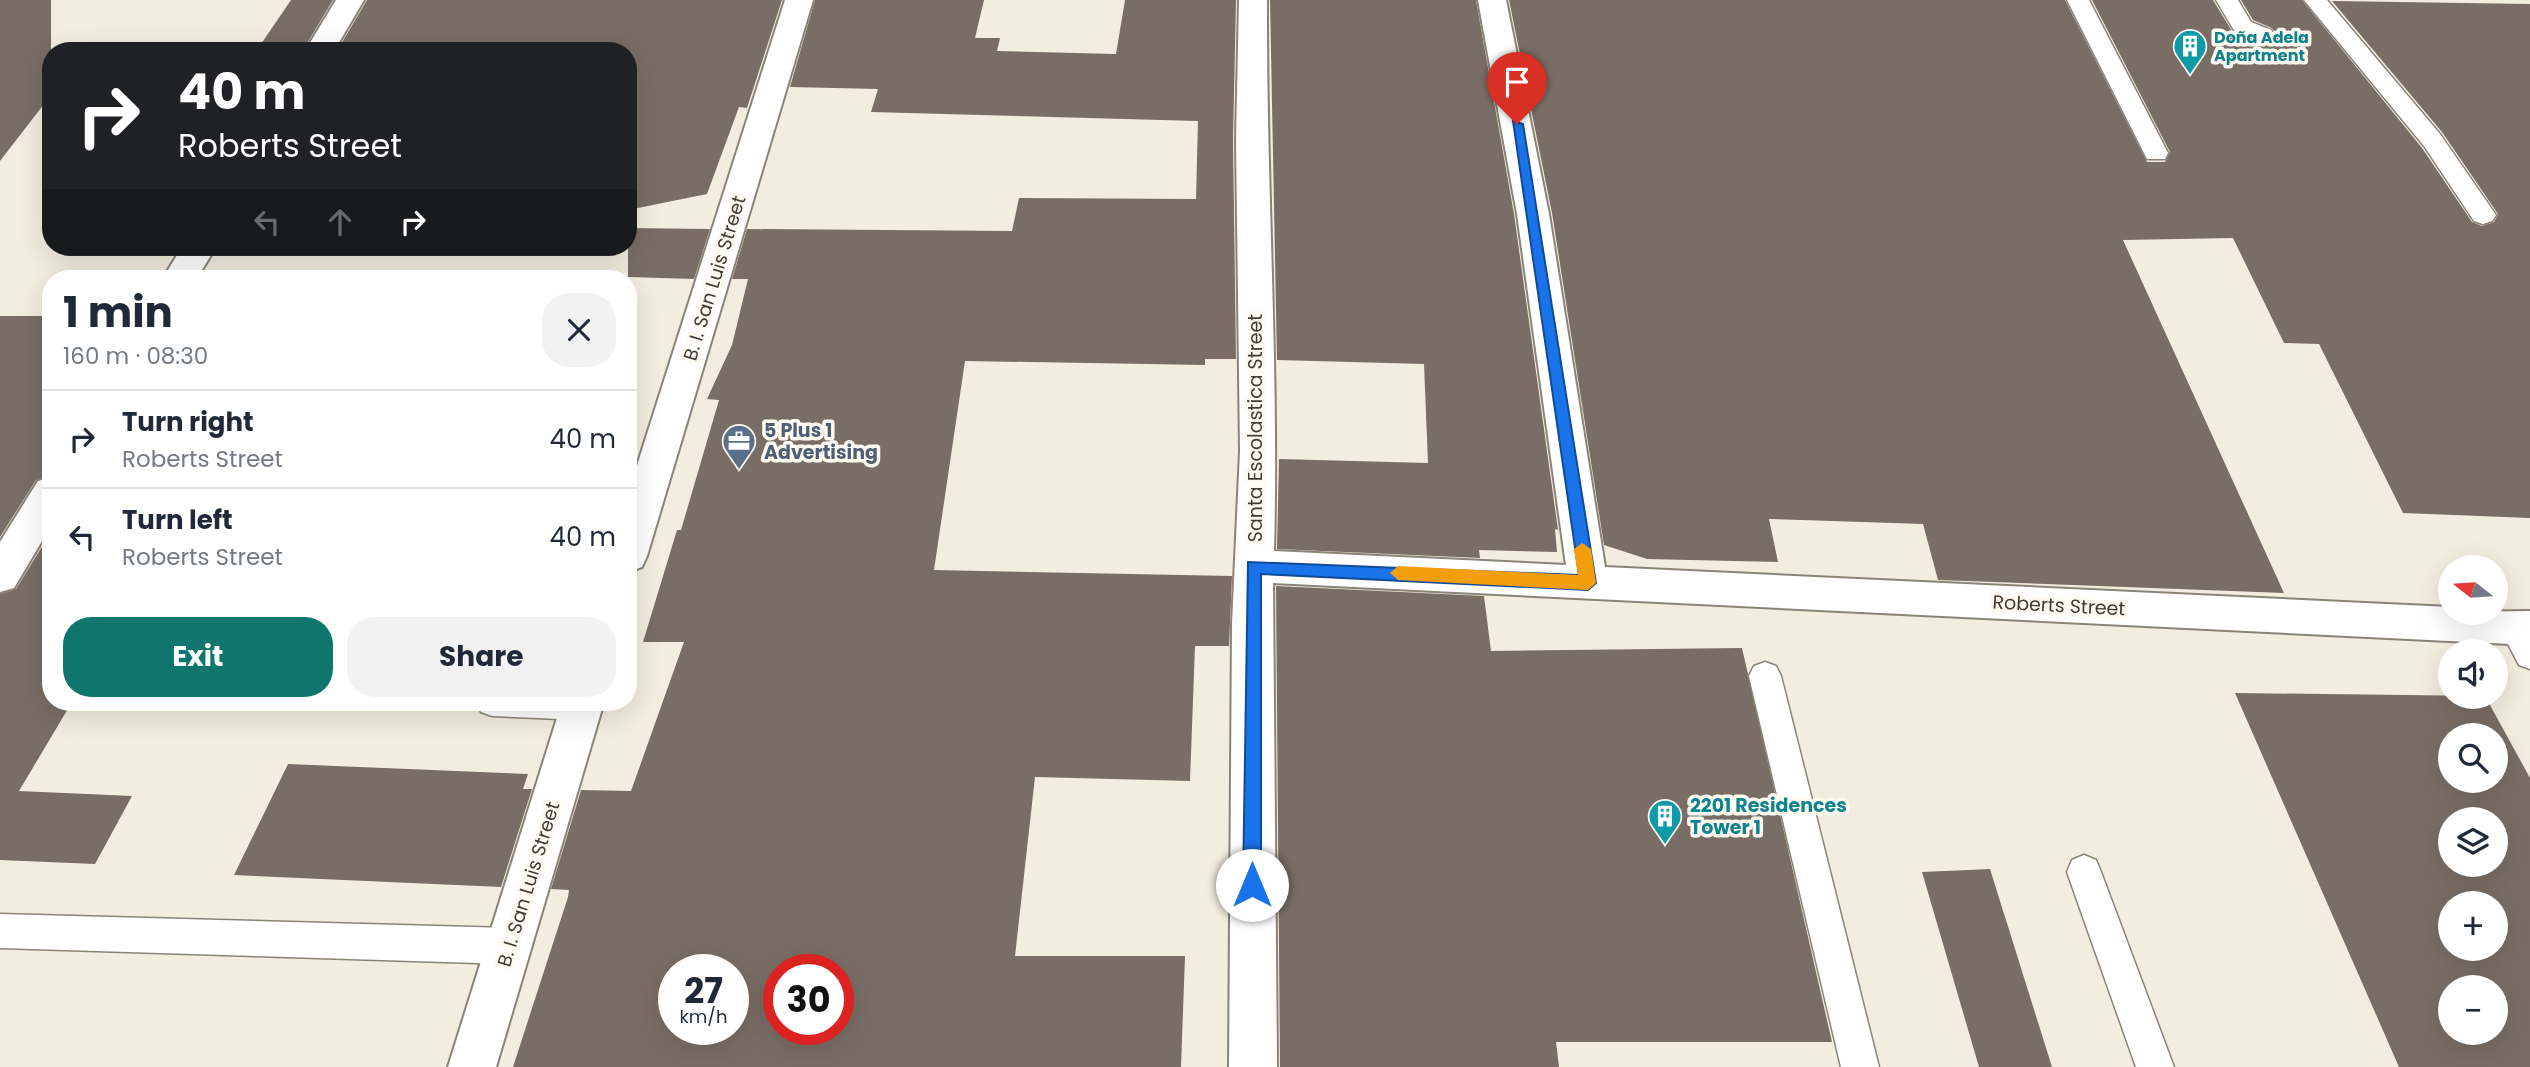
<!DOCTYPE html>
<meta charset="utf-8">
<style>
:root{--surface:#fff;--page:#f2f2f3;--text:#1f2937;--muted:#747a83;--line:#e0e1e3;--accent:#0f766e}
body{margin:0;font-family:Poppins,sans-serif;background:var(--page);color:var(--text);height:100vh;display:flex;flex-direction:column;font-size:26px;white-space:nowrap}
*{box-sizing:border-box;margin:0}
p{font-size:23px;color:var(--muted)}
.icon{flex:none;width:38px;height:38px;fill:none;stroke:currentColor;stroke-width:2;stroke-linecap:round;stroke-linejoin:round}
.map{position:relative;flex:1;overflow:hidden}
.details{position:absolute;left:42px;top:270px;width:595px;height:441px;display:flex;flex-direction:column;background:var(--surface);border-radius:28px;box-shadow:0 7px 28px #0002}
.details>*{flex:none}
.top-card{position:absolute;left:42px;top:42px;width:595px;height:214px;border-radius:28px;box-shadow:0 7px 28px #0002;background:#202124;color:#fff;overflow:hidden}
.needle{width:46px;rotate:287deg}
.controls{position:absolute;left:2438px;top:555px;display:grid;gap:14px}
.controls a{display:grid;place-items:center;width:70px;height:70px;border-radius:50%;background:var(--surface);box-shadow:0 7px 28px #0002;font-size:35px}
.speed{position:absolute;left:658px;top:954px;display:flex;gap:14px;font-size:35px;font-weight:700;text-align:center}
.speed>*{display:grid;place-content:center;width:91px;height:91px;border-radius:50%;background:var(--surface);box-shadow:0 7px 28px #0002;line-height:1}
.speed small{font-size:18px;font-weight:400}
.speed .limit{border:10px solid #d22;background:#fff;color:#111}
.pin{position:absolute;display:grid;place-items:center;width:60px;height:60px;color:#fff;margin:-72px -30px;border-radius:50% 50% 50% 0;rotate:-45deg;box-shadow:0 0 7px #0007}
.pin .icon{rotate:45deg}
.me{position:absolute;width:77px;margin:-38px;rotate:0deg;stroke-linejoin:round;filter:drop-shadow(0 0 5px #0008)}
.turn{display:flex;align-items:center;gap:24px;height:147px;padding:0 21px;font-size:32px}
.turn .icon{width:91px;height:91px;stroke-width:2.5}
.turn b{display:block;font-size:49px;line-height:60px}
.lanes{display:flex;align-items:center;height:66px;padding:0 21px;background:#0003;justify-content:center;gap:35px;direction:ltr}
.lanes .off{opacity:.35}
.round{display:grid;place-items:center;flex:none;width:74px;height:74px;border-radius:28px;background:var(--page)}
.headline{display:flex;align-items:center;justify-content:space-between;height:119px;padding:0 21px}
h1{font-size:42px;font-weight:700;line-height:52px}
.primary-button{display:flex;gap:14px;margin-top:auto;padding:14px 21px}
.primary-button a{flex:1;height:80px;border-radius:28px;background:var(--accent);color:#fff;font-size:28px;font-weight:700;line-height:80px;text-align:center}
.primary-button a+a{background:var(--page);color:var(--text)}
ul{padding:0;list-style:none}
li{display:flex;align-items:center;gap:21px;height:98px;padding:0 21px;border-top:2px solid var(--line)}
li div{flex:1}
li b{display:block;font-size:26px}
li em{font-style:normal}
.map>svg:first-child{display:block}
.building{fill:#796e65;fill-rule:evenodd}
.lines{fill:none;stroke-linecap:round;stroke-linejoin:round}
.lane-casing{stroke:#8a8478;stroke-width:3}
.street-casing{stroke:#8a8478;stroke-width:4}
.lane{fill:#fff;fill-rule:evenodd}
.street{fill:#fff;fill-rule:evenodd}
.route{fill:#1a73e8;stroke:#114b97;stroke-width:2}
.slow{fill:#f59e0b}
.labels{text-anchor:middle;stroke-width:7;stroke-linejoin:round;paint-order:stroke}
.far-culture-label{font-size:16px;font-weight:bold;fill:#0d838f;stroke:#fefaf2;text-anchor:start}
.street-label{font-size:19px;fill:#3f3c37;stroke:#fefaf2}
.service-label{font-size:19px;font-weight:bold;fill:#4e5e75;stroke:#fefaf2;text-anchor:start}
.culture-label{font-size:19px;font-weight:bold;fill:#0d838f;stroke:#fefaf2;text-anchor:start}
</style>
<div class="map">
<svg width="2530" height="1067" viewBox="0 0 2530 1067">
<rect width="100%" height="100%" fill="#f3eddf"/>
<g class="building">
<polygon points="0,0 51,0 51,95 0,161"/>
<polygon points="291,0 333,0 303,50 257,50"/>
<polygon points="367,0 782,0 747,108 739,107 707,194 628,210 628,51 495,48 493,51 337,51"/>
<path d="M815 0H984L975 38H1000L997 51 1116 54 1125 0H1236L1233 139 1236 359H1205V365L965 361 934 570 1232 576 1229 646H1195L1190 781 1035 777 1015 956H1185L1181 1067H513L568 897 569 890 551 889 581 790 631 791 684 642H643L677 530H681L719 400 707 399 732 345 748 279H732L747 229 1012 231 1019 198 1196 199 1198 121 871 112 878 89 790 87ZM674 970H733V1029H674ZM779 970H838V1029H779Z"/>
<polygon points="1270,0 1476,0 1514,214 1558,530 1555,529 1557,552 1479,550 1480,558 1277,549 1279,459 1428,463 1424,364 1277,360"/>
<polygon points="1509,0 2065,0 2147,162 2165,162 2170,152 2092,0 2213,0 2233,33 2262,44 2276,34 2272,28 2253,20 2241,0 2302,0 2422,148 2472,222 2482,226 2494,222 2498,214 2442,132 2332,1 2530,4 2530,518 2403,513 2319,344 2284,343 2233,238 2123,240 2284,593 1938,580 1923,524 1769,519 1778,562 1647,559 1604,545 1552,213"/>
<polygon points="628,228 710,229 694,279 628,277"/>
<polygon points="0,316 51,316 51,475 36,480 0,537"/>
<polygon points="51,532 51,702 72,702 19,791 132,796 95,864 0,860 0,594 16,589"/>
<polygon points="1276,586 1484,596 1491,651 1742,648 1832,1042 1556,1042 1559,1067 1280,1067"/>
<path d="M2235 693 2485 696 2530 778V1067H2399ZM2450 735H2496V780H2450ZM2450 819H2496V864H2450ZM2450 903H2496V948H2450ZM2450 987H2496V1032H2450Z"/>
<polygon points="288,764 528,774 523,789 532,789 501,887 234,875"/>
<polygon points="1990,869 2052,1067 1979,1067 1922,872"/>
</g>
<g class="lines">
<defs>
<g id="lane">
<polygon points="2067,0 2089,0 2168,153 2165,159 2147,159 2144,153"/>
<polygon points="2216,0 2238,0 2251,22 2271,30 2274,35 2263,42 2235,32"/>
<polygon points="2304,0 2327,0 2440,134 2496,215 2492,221 2483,224 2474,221 2424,146"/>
<polygon points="2515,614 2526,618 2530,625 2530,669 2519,665 2499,627 2504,618"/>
<polygon points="1765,662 1776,666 1781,676 1879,1067 1841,1067 1749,676 1754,666"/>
<polygon points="476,702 596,702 598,706 593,716 582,720 492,716 481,712"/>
<polygon points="2084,855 2096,860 2101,872 2174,1067 2136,1067 2067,872 2072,860"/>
<polygon points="0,914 509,928 522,933 527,946 522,959 509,964 0,948"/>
</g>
<g id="street">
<polygon points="336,0 364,0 334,51 305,51"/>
<polygon points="785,0 813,0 647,556 642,567 628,572 628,494"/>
<path d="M1239 0H1267C1266 184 1279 367 1274 551L1566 565 1517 214 1478 0H1506L1549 214 1605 567 2450 607V612L2530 611V645L1273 583 1277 1067H1229L1232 624 1240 451 1236 139Z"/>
<polygon points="182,247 216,247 197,278 163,278"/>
<polygon points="51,477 51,526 14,588 0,592 0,542 38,481"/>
<polygon points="562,702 604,702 496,1067 448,1067"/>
</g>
</defs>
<use href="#lane" class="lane-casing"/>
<use href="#street" class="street-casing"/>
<use href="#lane" class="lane"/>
<use href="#street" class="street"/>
</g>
<polygon class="route" points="1513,121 1523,124 1596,583 1588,590 1261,574 1261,885 1259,891 1252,894 1246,891 1243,885 1248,562 1579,575"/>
<polygon class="slow" points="1582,543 1591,549 1596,583 1588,590 1398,580 1390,573 1398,566 1578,575 1574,549"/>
<defs>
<symbol id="building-pin" viewBox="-11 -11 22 30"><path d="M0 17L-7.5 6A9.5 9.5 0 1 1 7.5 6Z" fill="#0f9aa8" stroke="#fefaf2"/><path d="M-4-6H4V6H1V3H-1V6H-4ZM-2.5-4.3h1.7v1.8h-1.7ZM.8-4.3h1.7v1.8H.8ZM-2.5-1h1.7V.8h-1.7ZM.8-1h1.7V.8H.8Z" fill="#fff"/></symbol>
<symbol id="office-pin" viewBox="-11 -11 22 30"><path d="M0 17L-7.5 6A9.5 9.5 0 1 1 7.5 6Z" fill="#5c6f8a" stroke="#fefaf2"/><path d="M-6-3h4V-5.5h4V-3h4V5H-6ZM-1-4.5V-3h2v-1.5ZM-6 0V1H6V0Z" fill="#fff"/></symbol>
</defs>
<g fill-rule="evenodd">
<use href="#building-pin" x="2171" y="27" width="38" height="52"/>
<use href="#office-pin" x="720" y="422" width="38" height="52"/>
<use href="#building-pin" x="1646" y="797" width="38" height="52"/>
</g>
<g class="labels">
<g class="far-culture-label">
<text x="2214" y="43">Doña Adela<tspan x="2214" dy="18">Apartment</tspan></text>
</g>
<g class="street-label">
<text transform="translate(714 278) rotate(-73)" y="7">B. I. San Luis Street</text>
<text transform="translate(1255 428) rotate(-90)" y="7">Santa Escolastica Street</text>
<text transform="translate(2059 605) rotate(3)" y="7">Roberts Street</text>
<text transform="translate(528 884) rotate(-73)" y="7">B. I. San Luis Street</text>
</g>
<g class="service-label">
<text x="764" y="437">5 Plus 1<tspan x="764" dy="22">Advertising</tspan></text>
</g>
<g class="culture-label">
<text x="1690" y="812">2201 Residences<tspan x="1690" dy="22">Tower 1</tspan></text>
</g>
</g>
</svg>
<div class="controls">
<a><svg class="needle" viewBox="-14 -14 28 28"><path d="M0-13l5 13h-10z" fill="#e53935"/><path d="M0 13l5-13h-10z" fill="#747a83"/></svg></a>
<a><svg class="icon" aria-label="sound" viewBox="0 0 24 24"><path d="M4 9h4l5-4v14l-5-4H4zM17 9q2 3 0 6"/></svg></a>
<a><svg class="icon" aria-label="search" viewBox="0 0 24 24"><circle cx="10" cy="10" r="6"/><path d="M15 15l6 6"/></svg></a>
<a><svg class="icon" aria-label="layers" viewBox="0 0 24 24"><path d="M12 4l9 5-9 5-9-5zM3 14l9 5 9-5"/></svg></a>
<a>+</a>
<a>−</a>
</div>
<div class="speed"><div>27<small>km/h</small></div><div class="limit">30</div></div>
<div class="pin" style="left:1517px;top:124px;background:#d93025"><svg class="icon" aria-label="arrive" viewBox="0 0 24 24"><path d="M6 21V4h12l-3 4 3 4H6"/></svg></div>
<svg class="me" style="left:1252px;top:885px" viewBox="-20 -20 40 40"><circle r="19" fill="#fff"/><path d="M0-13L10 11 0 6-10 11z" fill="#1a73e8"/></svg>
<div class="top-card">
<div class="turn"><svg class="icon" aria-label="right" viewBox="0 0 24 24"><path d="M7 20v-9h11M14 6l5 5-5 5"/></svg><div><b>40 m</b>Roberts Street</div></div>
<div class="lanes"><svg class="icon off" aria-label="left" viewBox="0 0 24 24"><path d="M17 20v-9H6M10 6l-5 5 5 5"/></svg><svg class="icon off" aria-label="ahead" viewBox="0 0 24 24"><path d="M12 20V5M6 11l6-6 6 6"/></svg><svg class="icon" aria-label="right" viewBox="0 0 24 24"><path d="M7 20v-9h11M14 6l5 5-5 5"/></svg></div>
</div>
<section class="details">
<div class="headline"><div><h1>1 min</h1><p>160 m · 08:30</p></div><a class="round"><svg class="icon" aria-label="close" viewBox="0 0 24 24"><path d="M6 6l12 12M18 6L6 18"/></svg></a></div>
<ul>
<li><svg class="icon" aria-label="right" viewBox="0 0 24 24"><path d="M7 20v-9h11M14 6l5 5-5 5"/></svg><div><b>Turn right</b><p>Roberts Street</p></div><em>40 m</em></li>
<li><svg class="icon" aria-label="left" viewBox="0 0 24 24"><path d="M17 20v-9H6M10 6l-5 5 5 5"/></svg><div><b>Turn left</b><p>Roberts Street</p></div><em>40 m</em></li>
</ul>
<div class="primary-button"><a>Exit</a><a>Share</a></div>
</section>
</div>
